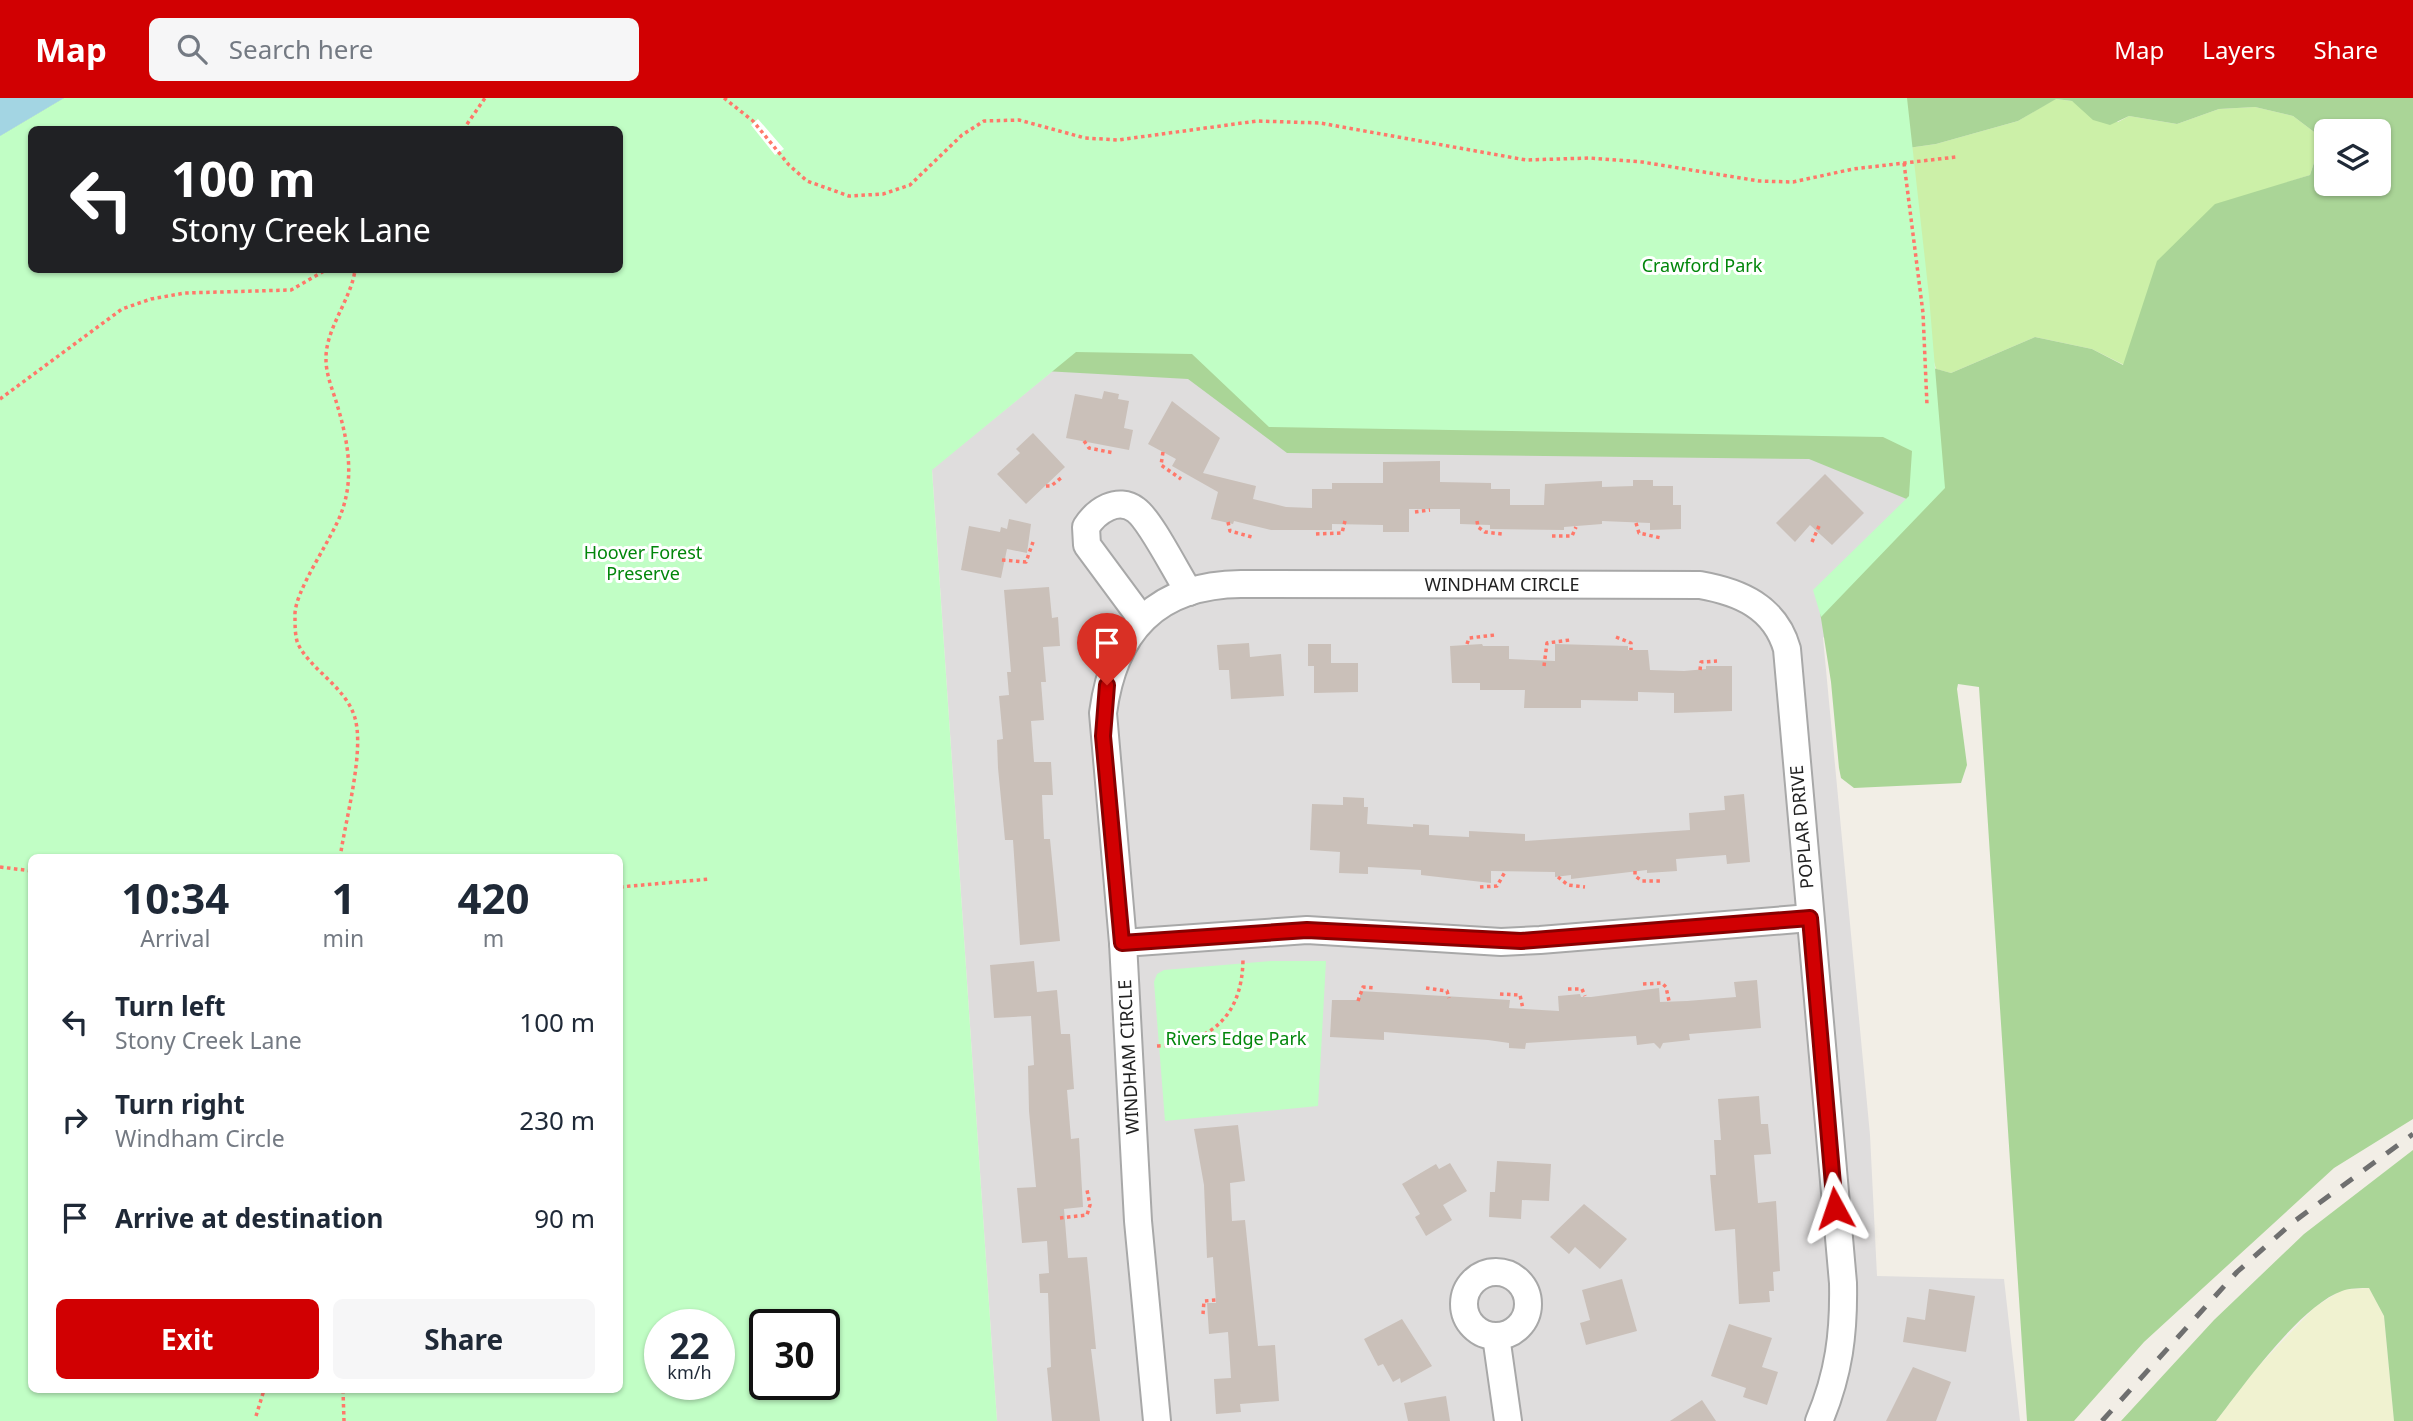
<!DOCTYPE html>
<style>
:root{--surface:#fff;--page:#f6f6f7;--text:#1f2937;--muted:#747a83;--accent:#d10002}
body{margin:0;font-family:"Noto Sans",sans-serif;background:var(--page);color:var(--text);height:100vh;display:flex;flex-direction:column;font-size:26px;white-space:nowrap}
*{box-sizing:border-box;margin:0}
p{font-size:23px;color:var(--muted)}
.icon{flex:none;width:38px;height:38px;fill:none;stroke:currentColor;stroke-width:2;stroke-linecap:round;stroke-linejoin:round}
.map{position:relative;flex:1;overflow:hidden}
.details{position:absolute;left:28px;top:756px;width:595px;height:539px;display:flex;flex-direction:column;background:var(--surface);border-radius:10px;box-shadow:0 2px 5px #0004}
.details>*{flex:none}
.top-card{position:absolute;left:28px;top:28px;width:595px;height:147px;border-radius:10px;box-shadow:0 2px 5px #0004;background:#202124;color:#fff;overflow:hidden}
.tools{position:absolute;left:2314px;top:21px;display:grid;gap:14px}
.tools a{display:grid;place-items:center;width:77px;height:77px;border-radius:10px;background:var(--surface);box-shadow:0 2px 5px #0004;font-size:35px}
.speed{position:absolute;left:644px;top:1211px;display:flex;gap:14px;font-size:35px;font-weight:700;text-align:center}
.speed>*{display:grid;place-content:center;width:91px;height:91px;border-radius:50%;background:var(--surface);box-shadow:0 2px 5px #0004;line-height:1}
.speed small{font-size:18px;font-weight:400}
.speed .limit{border:4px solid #111;border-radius:10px;background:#fff;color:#111}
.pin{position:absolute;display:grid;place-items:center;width:60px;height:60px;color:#fff;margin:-72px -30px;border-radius:50% 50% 50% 0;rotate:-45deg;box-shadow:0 0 7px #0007}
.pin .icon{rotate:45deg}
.me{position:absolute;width:77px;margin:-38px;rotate:355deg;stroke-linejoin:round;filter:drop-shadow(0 0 5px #0008)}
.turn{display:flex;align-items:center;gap:24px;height:147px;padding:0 28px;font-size:32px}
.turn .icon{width:91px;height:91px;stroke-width:2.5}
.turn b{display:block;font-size:49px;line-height:60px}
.eta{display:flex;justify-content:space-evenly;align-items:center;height:119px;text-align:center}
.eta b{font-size:42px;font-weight:700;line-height:49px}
.primary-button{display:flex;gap:14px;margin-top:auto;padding:14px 28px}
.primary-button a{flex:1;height:80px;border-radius:10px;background:var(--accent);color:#fff;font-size:28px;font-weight:700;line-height:80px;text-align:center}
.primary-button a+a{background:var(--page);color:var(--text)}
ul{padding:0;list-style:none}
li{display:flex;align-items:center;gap:21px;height:98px;padding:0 28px}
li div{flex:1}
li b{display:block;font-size:26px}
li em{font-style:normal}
header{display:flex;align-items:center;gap:42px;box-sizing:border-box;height:98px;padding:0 35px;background:var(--accent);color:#fff}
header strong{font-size:33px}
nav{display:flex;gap:38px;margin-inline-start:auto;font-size:24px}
.search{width:490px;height:63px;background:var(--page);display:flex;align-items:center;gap:18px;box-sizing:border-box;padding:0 24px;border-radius:10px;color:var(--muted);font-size:26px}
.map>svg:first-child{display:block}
.residential{fill:#dfdddd}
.farmland{fill:#f0f2d0}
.grass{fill:#ccf0a8}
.forest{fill:#aad597;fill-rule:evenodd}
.park{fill:#c1fec5;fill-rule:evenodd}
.water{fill:#a3d5e3}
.pier{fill:#fff}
.building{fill:#cac0b9}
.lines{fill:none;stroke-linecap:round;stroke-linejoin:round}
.minor-casing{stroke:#a8a8a8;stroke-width:30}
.path{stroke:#ff786a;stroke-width:3.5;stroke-dasharray:3.5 3.5;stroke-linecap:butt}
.minor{stroke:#fff;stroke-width:26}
.rail{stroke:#6f6f6f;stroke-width:5;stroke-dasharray:14 14;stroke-linecap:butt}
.route-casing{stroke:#880001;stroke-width:18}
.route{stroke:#d10002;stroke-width:12}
.labels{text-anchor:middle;stroke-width:6;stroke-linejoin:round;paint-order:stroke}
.park-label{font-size:18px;fill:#02860b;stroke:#fff}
.street-label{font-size:18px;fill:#212121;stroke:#fff}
</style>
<header>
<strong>Map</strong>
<div class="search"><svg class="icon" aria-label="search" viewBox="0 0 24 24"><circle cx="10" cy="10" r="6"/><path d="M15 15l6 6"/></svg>Search here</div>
<nav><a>Map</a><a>Layers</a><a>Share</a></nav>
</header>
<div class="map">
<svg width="2413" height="1323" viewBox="0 0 2413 1323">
<rect width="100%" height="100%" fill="#f2eee6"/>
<polygon class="residential" points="1076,254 1883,339 1942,402 1823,540 1870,1037 1877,1178 2004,1181 2020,1323 997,1323 932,371"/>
<polygon class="farmland" points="2369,1190 2384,1218 2394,1323 2216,1323 2256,1271 2315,1209 2342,1192"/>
<polygon class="grass" points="964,0 1908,50 1936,46 2018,23 2055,1 2072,3 2118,24 2129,18 2177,26 2219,11 2255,9 2293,18 2322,40 2310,77 2264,92 2158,163 2124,267 2092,251 2035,239 1951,275 1936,271 1932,257"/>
<g class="forest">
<path d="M64 0H964L1951 275 2035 239 2092 251 2123 267 2157 163 2215 106 2310 77 2322 40 2293 18 2255 9 2219 11 2177 26 2129 18 2110 27 2093 22 2072 3 2056 1 2018 23 1936 46 1908 50 987 0H2413V1021L2334 1070 2144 1244 2074 1323H2027L1979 589 1958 586 1957 591 1967 667 1961 685 1854 690 1841 680 1839 670 1831 584 1820 514 1914 404 1809 361 1287 355 1188 281 1026 272 891 397 969 1323 620 1292V760H32L0 38ZM32 32H620V172H32ZM2326 33H2378V86H2326ZM660 1227H719V1286H660ZM765 1227H824V1286H765Z"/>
<path d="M2413 1052V1323H2394L2384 1218 2369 1190C2361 1190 2349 1190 2342 1193 2301 1207 2243 1288 2216 1323H2121L2214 1222 2304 1136Z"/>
</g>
<g class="park">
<path d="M64 0H1907L1929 198 1945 390 1821 519 1813 492 1909 398 1912 353 1883 339 1269 329 1192 256 1076 254 932 372 997 1323H0V38ZM32 32H620V172H32ZM32 760H620V1292H32ZM660 1227H719V1286H660ZM765 1227H824V1286H765Z"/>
<polygon points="1271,863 1326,863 1318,1008 1165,1023 1154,884 1157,876 1164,872"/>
</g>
<polygon class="water" points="0,0 64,0 0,38"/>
<polygon class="pier" points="758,21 784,51 775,57 751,27"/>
<g class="building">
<polygon points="1104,293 1119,296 1118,301 1129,303 1124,330 1133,332 1129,352 1066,340 1075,296 1102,301"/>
<polygon points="1172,303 1220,340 1203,375 1256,388 1253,401 1286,409 1312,410 1312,391 1332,391 1332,385 1383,385 1383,364 1440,363 1440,384 1491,385 1491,391 1510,391 1510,407 1544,407 1545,386 1602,383 1602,389 1633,388 1633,382 1653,382 1653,388 1673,388 1673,407 1681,407 1681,431 1650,432 1650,425 1602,423 1602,426 1564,429 1564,432 1490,431 1490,427 1460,426 1460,411 1409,411 1409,434 1383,434 1383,427 1332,426 1332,432 1271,432 1234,423 1233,426 1211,421 1218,394 1172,368 1176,361 1148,346"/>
<polygon points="1033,335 1065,369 1026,406 997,376 1020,355 1016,351"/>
<polygon points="1825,376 1864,415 1832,447 1810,427 1795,444 1776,425"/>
<polygon points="1009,421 1031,426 1027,455 1007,451 1001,480 961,472 969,428 1000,434 1001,429 1007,431"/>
<polygon points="1049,489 1052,520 1058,519 1060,548 1043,549 1046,584 1041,584 1044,622 1031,623 1034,664 1051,664 1053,697 1042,697 1044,741 1050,741 1060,843 1020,847 1013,742 1005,742 998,670 997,642 1003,641 999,598 1009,597 1007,574 1011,574 1004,492"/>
<polygon points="1249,545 1250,559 1281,556 1284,598 1231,601 1229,572 1219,572 1217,547"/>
<polygon points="1308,546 1331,546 1331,565 1358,565 1358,594 1314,595 1314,568 1308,568"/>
<polygon points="1482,546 1483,548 1509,548 1509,561 1555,563 1555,546 1628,548 1628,552 1648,552 1650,572 1684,573 1706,571 1706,568 1732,568 1732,613 1674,615 1674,595 1638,594 1638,603 1581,602 1581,610 1524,610 1525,592 1480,592 1480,585 1452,585 1450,548"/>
<polygon points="1744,696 1750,764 1727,766 1726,757 1676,761 1677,773 1647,775 1647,772 1571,781 1571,777 1555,779 1555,774 1491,773 1491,785 1421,777 1421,772 1368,769 1368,776 1339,775 1340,754 1310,752 1312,706 1343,707 1343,699 1364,700 1364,709 1368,709 1367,726 1413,729 1413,726 1429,727 1429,737 1469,739 1469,733 1525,736 1525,743 1690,732 1689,715 1725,712 1724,698"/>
<polygon points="1034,863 1037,894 1057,892 1061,936 1070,936 1074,991 1067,992 1071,1041 1079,1040 1083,1109 1064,1111 1068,1160 1087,1159 1096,1251 1091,1251 1100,1323 1052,1323 1047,1270 1051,1269 1048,1195 1040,1195 1039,1176 1049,1175 1047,1143 1022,1145 1017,1090 1036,1089 1029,1013 1028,968 1034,967 1031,918 994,920 990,867"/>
<polygon points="1757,882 1761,930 1689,936 1690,942 1663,945 1660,951 1654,945 1637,947 1636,938 1526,945 1525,951 1509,950 1509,945 1488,942 1384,934 1384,942 1330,939 1332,902 1360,902 1360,893 1510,902 1509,910 1559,913 1558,898 1580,896 1581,899 1591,899 1659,890 1660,904 1687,903 1736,899 1734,884"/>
<polygon points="1759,998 1761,1026 1768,1026 1771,1056 1754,1057 1758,1105 1776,1103 1780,1173 1773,1174 1774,1193 1769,1193 1770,1204 1739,1206 1735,1131 1715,1133 1710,1077 1716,1077 1714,1042 1721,1042 1718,1001"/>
<polygon points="1238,1027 1245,1083 1230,1085 1232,1123 1245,1122 1258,1248 1275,1247 1279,1303 1240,1306 1241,1314 1216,1316 1214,1281 1231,1280 1228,1234 1209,1236 1207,1205 1216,1205 1213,1159 1207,1160 1204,1087 1194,1031"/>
<polygon points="1497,1063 1551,1066 1549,1103 1522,1102 1521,1121 1489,1119 1490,1094 1495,1094"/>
<polygon points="1450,1065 1467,1093 1443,1107 1452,1122 1426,1138 1415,1119 1420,1116 1402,1086 1436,1066 1439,1071"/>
<polygon points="1584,1106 1627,1141 1600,1171 1575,1149 1569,1156 1550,1139"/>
<polygon points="1622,1181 1637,1233 1586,1247 1580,1225 1590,1222 1582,1192"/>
<polygon points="1929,1191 1975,1198 1966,1254 1903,1244 1907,1219 1925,1222"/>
<polygon points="1402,1221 1432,1268 1401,1285 1400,1280 1393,1284 1383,1266 1378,1268 1364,1241"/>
<polygon points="1729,1226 1772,1240 1762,1269 1778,1274 1767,1307 1743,1299 1746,1290 1711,1278"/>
<polygon points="1913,1269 1951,1284 1936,1323 1886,1323"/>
<polygon points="1446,1298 1450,1323 1408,1323 1404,1305"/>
<polygon points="1702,1302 1716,1323 1670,1323"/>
</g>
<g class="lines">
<defs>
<g id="minor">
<path d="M1141 520 1087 447 1086 429C1096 413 1118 398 1136 412 1151 423 1177 476 1189 494"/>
<polyline points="1123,845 1307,832 1501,844 1540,842 1810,820"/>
<circle cx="1496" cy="1206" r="32"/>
<polyline points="1496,1238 1508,1323"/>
<path d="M1157 1323 1138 1123 1123 845 1103 615C1114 533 1156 487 1241 486L1700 487C1740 494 1775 509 1787 551L1843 1185C1844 1235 1839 1276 1819 1323"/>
</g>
</defs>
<use href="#minor" class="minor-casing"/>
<g class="path">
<polyline points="724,0 753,23 789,67 807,83 849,98 883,96 910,87 962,37 984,23 1019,22 1085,40 1118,42 1257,23 1320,25 1526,62 1590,60 1642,64 1759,83 1793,84 1853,71 1956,59"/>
<polyline points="463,32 485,0"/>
<polyline points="1904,65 1923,215 1927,307"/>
<polyline points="0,301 122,211 151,201 185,195 291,192 326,172"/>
<polyline points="1084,343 1089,350 1114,355"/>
<polyline points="1163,354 1161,367 1181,381"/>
<polyline points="1046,388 1051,388 1061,380"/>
<polyline points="1415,414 1430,412"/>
<polyline points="1477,423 1478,429 1485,434 1502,436"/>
<polyline points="1228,424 1230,433 1252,439"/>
<polyline points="1636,425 1639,435 1661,440"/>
<polyline points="1316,436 1342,435 1345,423"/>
<polyline points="1552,438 1572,438 1576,429"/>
<polyline points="1812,444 1819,428"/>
<polyline points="1002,462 1026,464 1033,444"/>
<polyline points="1616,539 1631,545 1631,552"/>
<polyline points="1467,546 1469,540 1495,537"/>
<polyline points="1544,568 1547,545 1570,542"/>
<polyline points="1700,572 1701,564 1717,563"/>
<path d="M340 760C345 723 366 650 354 617 344 588 311 572 298 546 295 539 295 527 295 519 293 494 332 442 342 413 355 376 347 339 336 303 332 291 326 275 326 262 325 231 351 202 355 172"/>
<polyline points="0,769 32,773"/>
<polyline points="1635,773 1635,778 1642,783 1662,783"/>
<polyline points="1558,779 1568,787 1585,789"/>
<polyline points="620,789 710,781"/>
<polyline points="1480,789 1497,788 1505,774"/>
<polyline points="1643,886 1662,885 1666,889 1669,903"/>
<polyline points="1426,890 1447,893 1449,900"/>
<polyline points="1568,891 1582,891 1585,898"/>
<polyline points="1500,896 1520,897 1523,911"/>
<polyline points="1358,903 1363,889 1376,890"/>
<path d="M1157 948C1211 945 1242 918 1243 862"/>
<polyline points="1060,1120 1087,1117 1090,1107 1087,1092"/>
<polyline points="1203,1216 1204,1203 1216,1202"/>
<polyline points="343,1292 344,1323"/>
<polyline points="256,1318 264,1292"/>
</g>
<use href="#minor" class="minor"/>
<polyline class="rail" points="2102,1323 2237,1174 2292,1125 2413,1036"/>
</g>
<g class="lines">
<defs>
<polyline id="route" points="1107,587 1103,638 1122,845 1307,832 1521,843 1810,820 1835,1110"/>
</defs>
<use href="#route" class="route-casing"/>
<use href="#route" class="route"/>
</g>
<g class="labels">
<g class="park-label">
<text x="1702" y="174">Crawford Park</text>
<text x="643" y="461">Hoover Forest<tspan x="643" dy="21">Preserve</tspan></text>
<text x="1236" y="947">Rivers Edge Park</text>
</g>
<g class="street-label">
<text x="1502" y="493">WINDHAM CIRCLE</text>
<text transform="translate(1802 729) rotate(-95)" y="6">POPLAR DRIVE</text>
<text transform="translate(1129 959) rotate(-93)" y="6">WINDHAM CIRCLE</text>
</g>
</g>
</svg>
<div class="tools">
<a><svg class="icon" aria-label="layers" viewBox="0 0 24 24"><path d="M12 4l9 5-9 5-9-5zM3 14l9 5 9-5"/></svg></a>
</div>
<div class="speed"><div>22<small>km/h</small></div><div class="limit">30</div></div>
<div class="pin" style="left:1107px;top:587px;background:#d93025"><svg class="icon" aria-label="arrive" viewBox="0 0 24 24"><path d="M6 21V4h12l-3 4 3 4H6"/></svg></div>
<svg class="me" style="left:1835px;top:1110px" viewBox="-20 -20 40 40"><path d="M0-17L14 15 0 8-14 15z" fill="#d10002" stroke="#fff" stroke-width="4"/></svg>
<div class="top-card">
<div class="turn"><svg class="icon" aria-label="left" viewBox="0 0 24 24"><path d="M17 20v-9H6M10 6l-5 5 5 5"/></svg><div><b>100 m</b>Stony Creek Lane</div></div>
</div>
<section class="details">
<div class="eta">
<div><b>10:34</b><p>Arrival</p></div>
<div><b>1</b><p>min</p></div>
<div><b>420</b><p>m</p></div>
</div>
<ul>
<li><svg class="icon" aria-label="left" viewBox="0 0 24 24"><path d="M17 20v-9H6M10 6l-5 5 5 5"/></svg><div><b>Turn left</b><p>Stony Creek Lane</p></div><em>100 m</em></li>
<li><svg class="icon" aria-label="right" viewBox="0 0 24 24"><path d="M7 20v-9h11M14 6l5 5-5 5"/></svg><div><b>Turn right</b><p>Windham Circle</p></div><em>230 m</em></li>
<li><svg class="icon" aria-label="arrive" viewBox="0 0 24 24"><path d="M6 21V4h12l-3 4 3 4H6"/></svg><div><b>Arrive at destination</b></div><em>90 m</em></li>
</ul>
<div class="primary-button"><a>Exit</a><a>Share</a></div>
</section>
</div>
